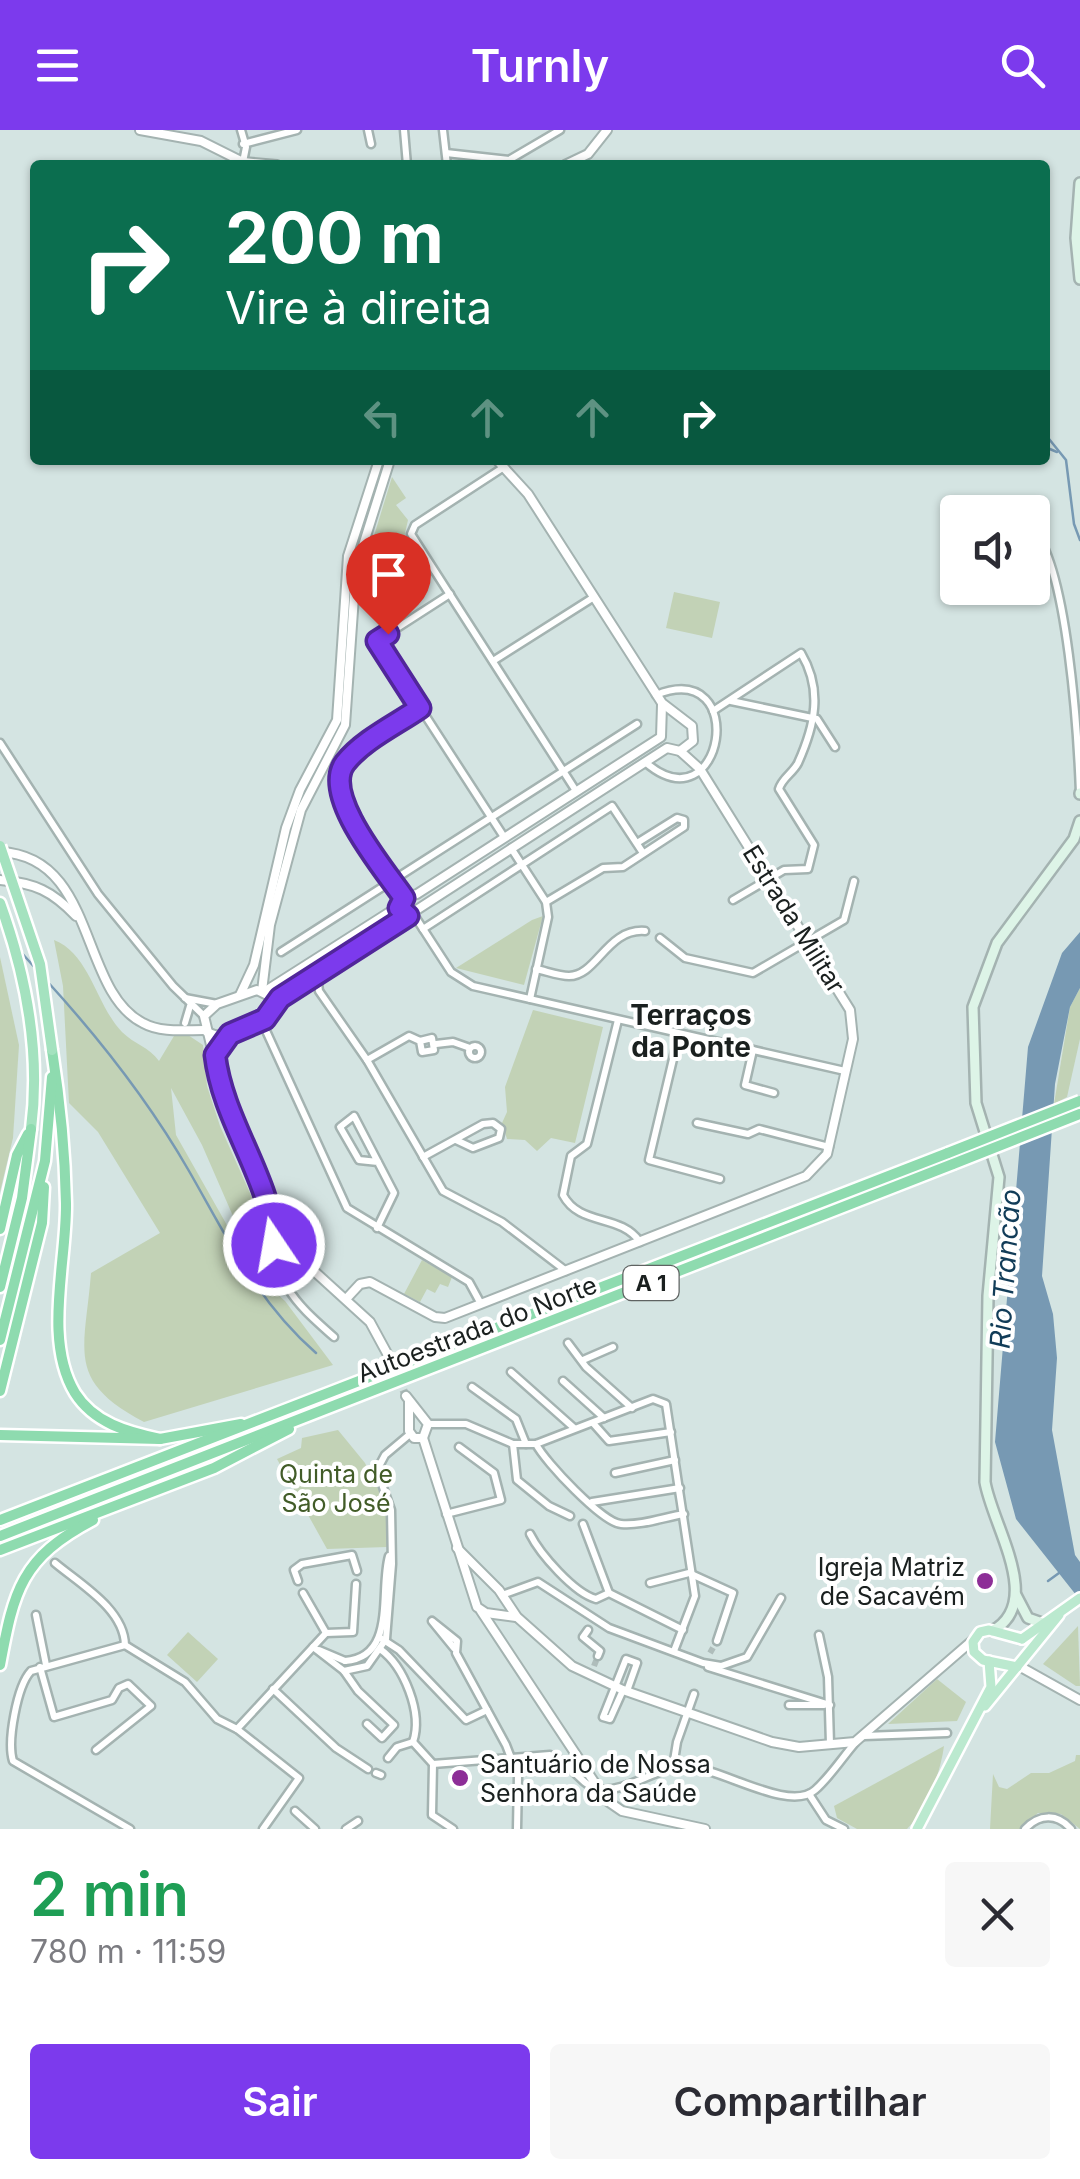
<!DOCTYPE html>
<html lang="pt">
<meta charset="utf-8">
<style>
:root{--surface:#fff;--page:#f7f7f7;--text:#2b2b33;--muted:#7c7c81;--accent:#7c3aed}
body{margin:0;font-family:Inter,sans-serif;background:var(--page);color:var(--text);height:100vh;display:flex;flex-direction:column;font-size:38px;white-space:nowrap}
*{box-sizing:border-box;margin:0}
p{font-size:32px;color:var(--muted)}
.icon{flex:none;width:55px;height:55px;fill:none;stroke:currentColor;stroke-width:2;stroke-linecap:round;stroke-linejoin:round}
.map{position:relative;height:1699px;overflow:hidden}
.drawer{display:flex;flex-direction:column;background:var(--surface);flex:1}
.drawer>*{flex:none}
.banner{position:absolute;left:30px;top:30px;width:1020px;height:305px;border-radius:10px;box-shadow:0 2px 8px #0004;background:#0b6e4f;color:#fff;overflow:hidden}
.controls{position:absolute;left:940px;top:365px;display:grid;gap:20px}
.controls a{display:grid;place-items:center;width:110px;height:110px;border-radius:10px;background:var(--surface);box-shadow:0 2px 8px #0004;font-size:50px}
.pin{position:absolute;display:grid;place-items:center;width:85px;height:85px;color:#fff;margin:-102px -42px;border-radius:50% 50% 50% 0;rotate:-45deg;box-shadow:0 0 10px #0007}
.pin .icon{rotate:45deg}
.me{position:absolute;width:110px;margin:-55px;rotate:348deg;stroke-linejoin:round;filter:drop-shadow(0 0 8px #0008)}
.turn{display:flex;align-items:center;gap:35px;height:210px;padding:0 30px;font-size:45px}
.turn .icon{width:130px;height:130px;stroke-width:2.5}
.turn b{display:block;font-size:70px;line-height:85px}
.lanes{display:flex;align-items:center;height:95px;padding:0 30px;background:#0003;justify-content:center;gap:50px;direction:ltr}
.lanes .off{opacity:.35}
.round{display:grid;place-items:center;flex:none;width:105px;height:105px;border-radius:10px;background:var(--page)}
.head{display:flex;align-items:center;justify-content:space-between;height:170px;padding:0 30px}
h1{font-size:60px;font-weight:600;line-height:75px;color:#1e9e55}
.cta{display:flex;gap:20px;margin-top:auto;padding:20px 30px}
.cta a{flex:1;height:115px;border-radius:10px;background:var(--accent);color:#fff;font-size:40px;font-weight:600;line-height:115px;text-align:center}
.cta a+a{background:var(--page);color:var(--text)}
header{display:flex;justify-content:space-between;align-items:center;height:130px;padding:0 30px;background:var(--accent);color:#fff;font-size:45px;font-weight:600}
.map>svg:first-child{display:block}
.green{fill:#c2d2b6}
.water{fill:#7799b3}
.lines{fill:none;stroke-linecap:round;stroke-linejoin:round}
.stream{stroke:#7799b3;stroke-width:2.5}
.minor-tunnel{stroke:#afbdbb;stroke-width:6;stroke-dasharray:6 3;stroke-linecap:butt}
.tertiary-tunnel{stroke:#afbdbb;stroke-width:8;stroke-dasharray:8 4;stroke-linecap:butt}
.minor-casing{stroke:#a4b3b1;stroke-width:11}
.tertiary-casing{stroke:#a4b3b1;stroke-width:12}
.secondary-casing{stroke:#a4b3b1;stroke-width:14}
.primary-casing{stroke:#fff;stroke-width:14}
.trunk-casing{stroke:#fff;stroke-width:15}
.motorway-casing{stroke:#fff;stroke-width:15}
.minor{stroke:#fff;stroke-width:6}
.tertiary{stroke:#fff;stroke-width:8}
.secondary{stroke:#ddf4e7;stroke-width:9}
.primary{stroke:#bbe9cf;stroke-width:9}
.trunk{stroke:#a4e2bf;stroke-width:10}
.motorway{stroke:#8edbaf;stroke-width:10}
.trunk-bridge-casing{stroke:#fff;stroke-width:15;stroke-linecap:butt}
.motorway-bridge-casing{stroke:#fff;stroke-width:15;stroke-linecap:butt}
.trunk-bridge{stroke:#a4e2bf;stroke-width:10}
.motorway-bridge{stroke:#8edbaf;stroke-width:10}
.route-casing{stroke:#51269a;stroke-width:25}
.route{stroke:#7c3aed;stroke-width:18}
.poi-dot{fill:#8d2e97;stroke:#fff;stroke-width:4}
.labels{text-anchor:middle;stroke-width:8;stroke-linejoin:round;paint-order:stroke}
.shield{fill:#fff;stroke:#5f6362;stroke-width:2.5}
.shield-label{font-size:22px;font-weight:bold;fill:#1a201f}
.street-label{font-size:25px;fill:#1a201f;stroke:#fff}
.park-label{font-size:25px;fill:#425c28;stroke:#fff}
.poi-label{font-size:25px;fill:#1a201f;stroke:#fff;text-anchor:end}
.neighbourhood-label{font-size:28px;font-weight:bold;fill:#1a201f;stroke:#fff}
.water-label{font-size:28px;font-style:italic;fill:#113c58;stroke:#fff}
</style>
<header><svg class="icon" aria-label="menu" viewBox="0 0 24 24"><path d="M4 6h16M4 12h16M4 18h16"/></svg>Turnly<svg class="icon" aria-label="search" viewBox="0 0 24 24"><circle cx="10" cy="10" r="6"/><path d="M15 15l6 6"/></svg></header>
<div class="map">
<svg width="1080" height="1699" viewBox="0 0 1080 1699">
<rect width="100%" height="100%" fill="#d4e4e2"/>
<g class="green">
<polygon points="392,347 406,368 396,375 408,390 404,408 366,432"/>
<polygon points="674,462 720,472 712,508 666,498"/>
<polygon points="543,786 524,855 456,838 532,790"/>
<path d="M54 810C90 824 96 875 122 902 134 914 149 917 159 931L174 906 188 905 203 915 207 956 220 996 266 1099 253 1132 202 1015 171 958 176 1005 254 1143 285 1171 333 1235 144 1292C65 1250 85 1221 91 1143L160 1103 98 1002 69 973 63 856Z"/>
<polygon points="0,827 19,915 13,1008 0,1062"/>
<polygon points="1080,858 1080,909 1067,967 1054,974 1070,877"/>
<polygon points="533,880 603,897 575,1013 551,1008 537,1021 525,1010 507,1009 502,993 507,982 505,957"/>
<polygon points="422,1130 452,1147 448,1157 440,1154 435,1163 427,1159 420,1172 404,1164"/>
<polygon points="338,1300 365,1333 389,1381 387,1417 327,1419 277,1329 301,1318 302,1308"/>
<polygon points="1078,1496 1080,1556 1076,1556 1043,1534"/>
<polygon points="188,1502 218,1529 197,1552 167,1525"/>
<polygon points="937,1549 966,1572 957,1591 888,1594"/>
<path d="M944 1616C940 1645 927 1678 907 1699H857L837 1688 834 1676Z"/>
<polygon points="1076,1625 1080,1625 1080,1699 1061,1684 1047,1683 1038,1683 1020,1699 990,1699 993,1644 999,1657 1007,1659 1031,1643 1049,1643 1075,1631"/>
</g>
<polygon class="water" points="1080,802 1080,858 1070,877 1055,954 1042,1146 1053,1184 1057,1228 1052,1300 1075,1425 1080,1432 1080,1470 1016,1389 995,1312 1028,917 1062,823"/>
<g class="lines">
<g class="stream">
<polyline points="1045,304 1066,330 1074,394 1080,410"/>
<polyline points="1045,317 1057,322"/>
<polyline points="19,820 37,840"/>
<path d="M46 850C98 907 150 973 189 1041 227 1107 257 1172 316 1223"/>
<polyline points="1048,1451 1059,1443"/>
</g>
<g class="minor-tunnel">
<polyline points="710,1523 717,1511"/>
<polyline points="594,1536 598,1526"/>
</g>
<polyline class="tertiary-tunnel" points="389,1227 406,1266"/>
<defs>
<g id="minor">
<polyline points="241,0 246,17 243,32"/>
<polyline points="368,0 371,14"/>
<polyline points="404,0 407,35"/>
<polyline points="443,0 447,35"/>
<polyline points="243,14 297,0"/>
<polyline points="446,23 509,30 560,0"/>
<polyline points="504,337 415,395 411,404 576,661"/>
<path d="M1032 399C1068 434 1078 610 1080 663"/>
<polyline points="450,464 377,511 504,707"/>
<polyline points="493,531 594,467"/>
<polyline points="731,571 817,589 835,617"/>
<path d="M713 581 801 523C823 560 815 595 798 633 793 643 782 648 779 659L814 715 808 739 784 740 733 770"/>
<polyline points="0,613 98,764 173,856 204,886"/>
<path d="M645 632C724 700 751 527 656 565"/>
<polyline points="511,718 546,772 548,787 530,869"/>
<path d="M404 767C385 739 320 665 345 633 363 610 397 594 420 578"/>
<polyline points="546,772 603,738 623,737 684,697 684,690 677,688 637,713"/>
<polyline points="414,785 451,842 473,856 845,941"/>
<polyline points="423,799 612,676 643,723"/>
<polyline points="660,808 685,828 753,843 844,790 854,751"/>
<polyline points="281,822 637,594"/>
<path d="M536 839C546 841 559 846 569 846 597 846 607 798 645 801"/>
<polyline points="317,845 319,861 367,930 443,1061 502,1092 566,1141"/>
<polyline points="185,868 217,874"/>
<path d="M618 890 587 1014 571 1026 563 1065C580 1097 620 1083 640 1112"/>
<polyline points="262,892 347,1078 469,1152 481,1174"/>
<polyline points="185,893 190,876"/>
<polyline points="679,904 649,1030 720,1049"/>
<polyline points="436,914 453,912 470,918"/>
<circle cx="475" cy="922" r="6"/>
<polyline points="753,920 745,955 774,963"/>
<polyline points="367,930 409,906 420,911 432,908 434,920 422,922 420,911"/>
<polyline points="697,993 748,1004 759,999 829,1017"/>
<polyline points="423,1027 483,994 493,993 501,999 499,1008 473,1018 456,1010"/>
<path d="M274 1091C275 1154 290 1168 334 1207"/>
<polyline points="377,1098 394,1063 354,986 340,997 359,1030 378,1032"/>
<polyline points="568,1213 586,1237 632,1278"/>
<polyline points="583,1230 613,1217"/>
<polyline points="511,1242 574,1298"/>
<polyline points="563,1251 604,1288"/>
<polyline points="472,1257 516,1289 526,1314"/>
<polyline points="593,1293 609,1311 671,1302"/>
<polyline points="428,1294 466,1294 513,1314 536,1314 653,1269 666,1274 695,1466 674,1521"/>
<polyline points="513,1314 517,1350 549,1376 570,1386"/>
<path d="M536 1314C545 1332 603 1393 621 1394 641 1396 665 1387 684 1384"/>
<polyline points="615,1343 675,1330"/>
<polyline points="592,1372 680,1358"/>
<polyline points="446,1384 501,1370 494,1343 459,1317"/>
<polyline points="583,1394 609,1463"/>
<path d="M530 1404C540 1424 574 1463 596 1469L609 1463 683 1500"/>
<path d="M55 1433C80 1454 124 1479 125 1515"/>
<polyline points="298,1451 294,1440 302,1434 352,1425 357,1441"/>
<polyline points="650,1453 689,1443 733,1463 717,1511"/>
<polyline points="303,1463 326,1503 353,1502 356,1454"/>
<polyline points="502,1465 538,1452 609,1498 703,1533 721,1536 747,1527 781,1468"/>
<polyline points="36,1485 46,1535"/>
<polyline points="588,1500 583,1507 600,1521 598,1526"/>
<polyline points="819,1505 828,1547 830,1614"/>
<polyline points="379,1507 399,1520 466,1590 487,1580"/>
<polyline points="313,1517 344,1541 358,1561 394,1595 382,1608 367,1594"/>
<polyline points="454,1518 432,1491 457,1511 456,1523 506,1615 518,1646 517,1699"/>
<path d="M380 1519C404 1536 423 1583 413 1612"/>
<polyline points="319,1520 345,1531"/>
<path d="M345 1531C397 1527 379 1461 389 1426"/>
<polyline points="40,1537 54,1587 112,1570 119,1558 128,1554 151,1576 96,1620"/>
<polyline points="708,1537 830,1575"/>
<polyline points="344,1541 367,1536 386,1509 392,1434 391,1380 377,1340 385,1325 410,1304"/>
<polyline points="273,1559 336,1618 368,1639"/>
<polyline points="623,1560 610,1589 603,1587 626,1529 637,1533 627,1561"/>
<polyline points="789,1575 824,1575"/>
<polyline points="237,1599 326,1503"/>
<polyline points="864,1606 947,1603"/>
<polyline points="413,1612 433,1634"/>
<polyline points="388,1628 397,1617 413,1612"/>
<path d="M433 1634 550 1625C572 1632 581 1657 599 1659 624 1663 655 1639 681 1636 713 1633 788 1684 815 1660 830 1647 842 1628 855 1613"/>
<polyline points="433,1634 432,1685 453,1699"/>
<polyline points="673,1637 677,1612 694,1564"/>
<polyline points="376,1643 381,1645"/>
<polyline points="809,1664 826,1690 844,1699"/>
<polyline points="295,1681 315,1699"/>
<path d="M130 1699 13 1631C7 1611 17 1556 31 1541L125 1515 185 1552 217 1589 237 1599 299 1648 263 1699"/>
<polyline points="346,1699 358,1691"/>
<path d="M1025 1699C1039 1684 1057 1683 1071 1699"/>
</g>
<g id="tertiary">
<polyline points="140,0 201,11 243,32 277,35"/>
<polyline points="565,35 588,24 607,0"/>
<path d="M0 722C97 726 79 861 143 893 161 903 184 900 204 900"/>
<path d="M0 750C35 753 52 761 76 786"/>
<polyline points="262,861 270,795 301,680 345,595 356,438 390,330"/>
<polyline points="264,862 393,780 404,767 417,764 661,607 662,575"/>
<polyline points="240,865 254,835 286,698 300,660 337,590 348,426 379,330"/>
<polyline points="271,879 269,866 257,860 217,874 204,886 227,981 274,1090 292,1121 370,1192 389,1227"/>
<path d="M207 902C236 917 263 888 279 869L667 618 680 621 693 611 692 596 662 573 528 364 497 330"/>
<polyline points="347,1168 360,1154 370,1152 435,1187 445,1188 806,1046 827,1024 853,909 850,880 700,639 680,621"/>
<polyline points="406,1266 428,1294 423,1308"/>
<polyline points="409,1272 409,1301 414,1308 423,1308"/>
<polyline points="423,1308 477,1477 486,1483 516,1487"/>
<polyline points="457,1418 499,1460 517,1487 572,1536 623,1560 772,1612 799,1617 855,1612 973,1510"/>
<polyline points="481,1481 606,1670 622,1681 705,1699"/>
<polyline points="1019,1536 1080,1570"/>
</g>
<g id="secondary">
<polyline points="1080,53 1076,108 1080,149"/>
<polyline points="1080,663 1080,664"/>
<polyline points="1016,1465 1028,1488 1045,1494"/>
<path d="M992 1501C1045 1473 992 1395 985 1352L988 1166 999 1047 976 973 973 877 997 813 1074 709 1080 691"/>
</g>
<g id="primary">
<polyline points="1022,1509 1080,1468"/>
<polyline points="1017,1537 983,1530 974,1522 973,1512 980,1502 989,1500 1022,1509"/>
<polyline points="985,1576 1059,1485"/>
<polyline points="917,1699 991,1557 989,1531"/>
</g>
<path id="trunk" d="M0 773C26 845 41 922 31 999"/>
<g id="motorway">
<path d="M52 920C60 971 65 1021 66 1073 67 1131 43 1210 75 1263 94 1293 127 1302 160 1309"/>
<polyline points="0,1099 17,1025 28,1004"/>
<polyline points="0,1157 22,1068 31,999"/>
<polyline points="0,1210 45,1031 52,947"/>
<polyline points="0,1261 42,1093 44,1057"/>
<polyline points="0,1305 160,1309 241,1294"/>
<polyline points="0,1390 948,1023"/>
<polyline points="0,1406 953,1034"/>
<polyline points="0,1420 214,1338 289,1299"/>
<path d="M0 1535C14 1460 21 1428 93 1390"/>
</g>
</defs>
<use href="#minor" class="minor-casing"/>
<use href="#tertiary" class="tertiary-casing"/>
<use href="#secondary" class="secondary-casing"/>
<use href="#primary" class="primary-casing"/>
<use href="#trunk" class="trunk-casing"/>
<use href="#motorway" class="motorway-casing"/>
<use href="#minor" class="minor"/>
<use href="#tertiary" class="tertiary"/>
<use href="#secondary" class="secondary"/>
<use href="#primary" class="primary"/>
<use href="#trunk" class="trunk"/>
<use href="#motorway" class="motorway"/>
<defs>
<polyline id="trunk-bridge" points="0,716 40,834 52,920"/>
<g id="motorway-bridge">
<polyline points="948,1023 1080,971"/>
<polyline points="953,1034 1080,984"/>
</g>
</defs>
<use href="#trunk-bridge" class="trunk-bridge-casing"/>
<use href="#motorway-bridge" class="motorway-bridge-casing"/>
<use href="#trunk-bridge" class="trunk-bridge"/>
<use href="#motorway-bridge" class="motorway-bridge"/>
</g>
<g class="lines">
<defs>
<path id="route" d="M274 1115C273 1051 223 993 215 925L230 904 265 889 280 868 408 786 399 778 404 768C384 739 321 665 345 633 363 610 397 594 420 578L377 511 388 504"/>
</defs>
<use href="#route" class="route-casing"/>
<use href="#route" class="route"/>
</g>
<g class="poi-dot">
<circle cx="985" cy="1451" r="10"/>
<circle cx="460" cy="1648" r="10"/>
</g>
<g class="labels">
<rect class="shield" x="623.5" y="1136" width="55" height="34" rx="8"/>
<g class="shield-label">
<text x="651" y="1161">A 1</text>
</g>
<g class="street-label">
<text transform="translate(794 789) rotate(58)" y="9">Estrada Militar</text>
<text transform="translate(477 1199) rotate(-21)" y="9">Autoestrada do Norte</text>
</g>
<g class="park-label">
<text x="336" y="1353">Quinta de<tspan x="336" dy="29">São José</tspan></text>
</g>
<g class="poi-label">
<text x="965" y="1446">Igreja Matriz<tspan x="965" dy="29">de Sacavém</tspan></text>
<text x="480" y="1643" text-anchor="start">Santuário de Nossa<tspan x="480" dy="29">Senhora da Saúde</tspan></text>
</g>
<g class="neighbourhood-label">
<text x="691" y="895">Terraços<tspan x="691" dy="32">da Ponte</tspan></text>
</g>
<g class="water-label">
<text transform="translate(1005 1139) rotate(-86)" y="10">Rio Trancão</text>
</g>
</g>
</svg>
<div class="controls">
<a><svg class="icon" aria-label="sound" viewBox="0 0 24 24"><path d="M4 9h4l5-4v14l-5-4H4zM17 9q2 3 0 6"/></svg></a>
</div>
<div class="pin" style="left:388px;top:504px;background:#d93025"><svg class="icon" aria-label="arrive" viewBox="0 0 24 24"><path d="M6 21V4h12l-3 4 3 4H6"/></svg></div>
<svg class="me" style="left:274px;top:1115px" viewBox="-20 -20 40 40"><circle r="17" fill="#7c3aed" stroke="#fff" stroke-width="3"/><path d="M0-11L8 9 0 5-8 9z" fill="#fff"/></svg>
<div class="banner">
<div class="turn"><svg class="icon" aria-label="right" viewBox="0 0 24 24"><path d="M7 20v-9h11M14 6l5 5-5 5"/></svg><div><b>200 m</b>Vire à direita</div></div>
<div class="lanes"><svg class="icon off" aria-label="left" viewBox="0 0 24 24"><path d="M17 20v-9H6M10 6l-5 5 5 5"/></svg><svg class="icon off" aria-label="ahead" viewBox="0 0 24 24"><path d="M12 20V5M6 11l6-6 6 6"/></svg><svg class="icon off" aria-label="ahead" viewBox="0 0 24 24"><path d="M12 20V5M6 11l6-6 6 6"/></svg><svg class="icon" aria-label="right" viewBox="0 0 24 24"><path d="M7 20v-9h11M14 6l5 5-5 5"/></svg></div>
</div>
</div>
<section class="drawer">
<div class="head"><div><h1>2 min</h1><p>780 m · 11:59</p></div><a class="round"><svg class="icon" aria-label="close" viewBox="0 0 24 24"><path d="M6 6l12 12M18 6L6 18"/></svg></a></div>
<div class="cta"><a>Sair</a><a>Compartilhar</a></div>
</section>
